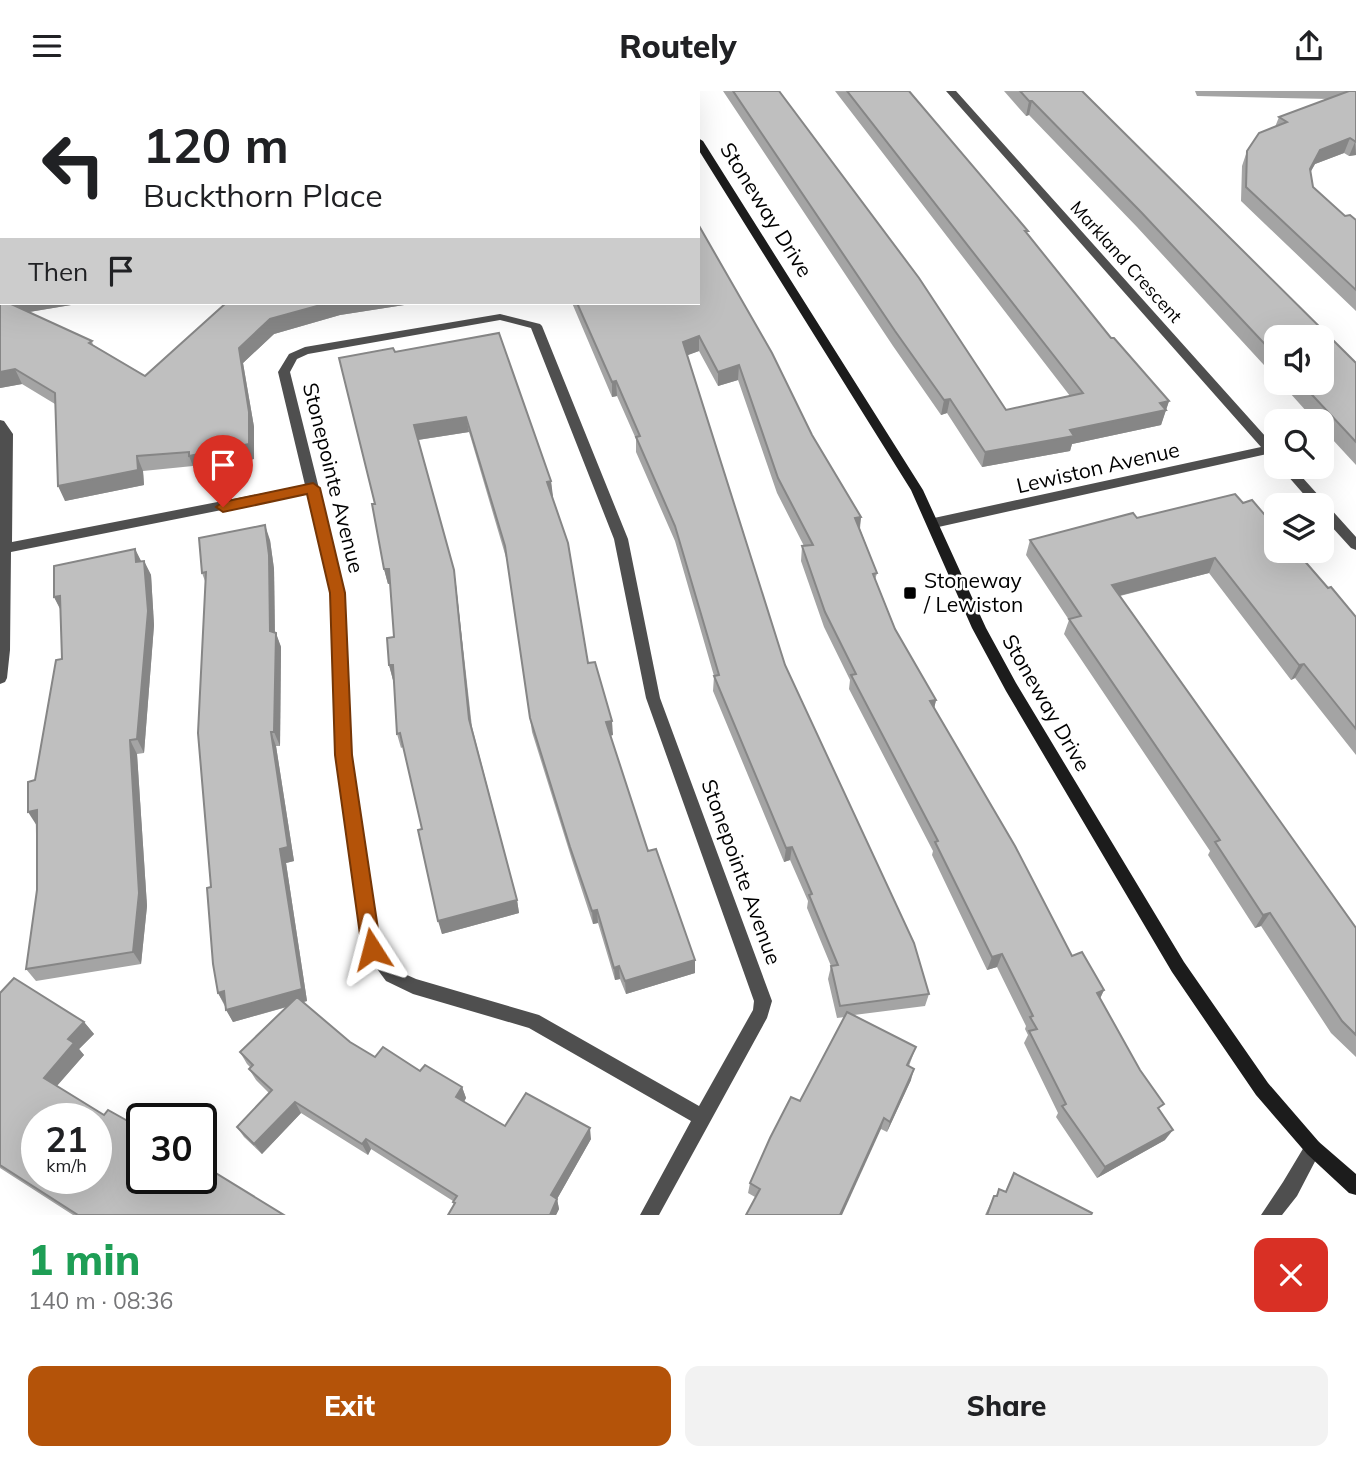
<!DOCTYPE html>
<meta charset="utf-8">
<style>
:root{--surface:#fff;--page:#f2f2f2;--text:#202124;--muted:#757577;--accent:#b45309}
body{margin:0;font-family:Mulish,sans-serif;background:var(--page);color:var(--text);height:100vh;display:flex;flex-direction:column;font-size:26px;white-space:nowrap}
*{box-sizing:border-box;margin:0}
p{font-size:23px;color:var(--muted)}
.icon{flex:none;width:38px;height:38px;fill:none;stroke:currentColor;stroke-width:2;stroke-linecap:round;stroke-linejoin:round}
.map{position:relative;height:1124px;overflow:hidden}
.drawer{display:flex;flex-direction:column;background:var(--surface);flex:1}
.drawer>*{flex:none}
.guide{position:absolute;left:0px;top:0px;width:700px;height:214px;box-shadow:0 7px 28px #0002;background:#fff;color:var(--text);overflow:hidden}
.buttons{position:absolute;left:1264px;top:234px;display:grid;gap:14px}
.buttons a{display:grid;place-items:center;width:70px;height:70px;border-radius:14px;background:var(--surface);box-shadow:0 7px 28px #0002;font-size:35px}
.speed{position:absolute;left:21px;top:1012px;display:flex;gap:14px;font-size:35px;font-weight:700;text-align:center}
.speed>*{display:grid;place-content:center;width:91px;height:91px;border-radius:50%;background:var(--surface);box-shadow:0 7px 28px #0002;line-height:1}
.speed small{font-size:18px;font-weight:400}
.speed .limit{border:4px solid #111;border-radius:10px;background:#fff;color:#111}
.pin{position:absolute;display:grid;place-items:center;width:60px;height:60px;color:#fff;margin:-72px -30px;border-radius:50% 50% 50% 0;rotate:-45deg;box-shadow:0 0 7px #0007}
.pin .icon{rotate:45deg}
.me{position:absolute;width:77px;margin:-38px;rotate:351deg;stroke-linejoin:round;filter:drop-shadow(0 0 5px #0008)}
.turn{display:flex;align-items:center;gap:24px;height:147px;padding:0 28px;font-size:32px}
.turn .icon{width:91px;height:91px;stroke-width:2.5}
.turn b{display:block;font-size:49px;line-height:60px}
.then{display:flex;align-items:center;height:66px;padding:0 28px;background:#0003;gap:14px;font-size:26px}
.round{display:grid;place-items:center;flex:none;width:74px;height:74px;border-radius:14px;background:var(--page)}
.summary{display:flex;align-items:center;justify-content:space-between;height:119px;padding:0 28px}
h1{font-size:42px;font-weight:800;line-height:52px;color:#1e9e55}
.primary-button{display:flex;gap:14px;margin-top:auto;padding:14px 28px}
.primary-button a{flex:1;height:80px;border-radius:14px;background:var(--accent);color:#fff;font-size:28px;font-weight:800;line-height:80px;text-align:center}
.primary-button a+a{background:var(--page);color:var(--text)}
header{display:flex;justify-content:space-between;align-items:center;height:91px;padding:0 28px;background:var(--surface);font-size:32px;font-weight:800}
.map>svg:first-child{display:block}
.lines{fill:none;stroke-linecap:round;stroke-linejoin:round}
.street{fill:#4f4f4f;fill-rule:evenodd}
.secondary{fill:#1c1c1c;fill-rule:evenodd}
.wall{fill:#a4a4a4}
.shaded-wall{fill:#868686}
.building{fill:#bfbfbf;stroke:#868686;stroke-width:2;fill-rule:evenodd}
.route{fill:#b45309;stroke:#753606;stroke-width:2}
.poi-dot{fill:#000;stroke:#fff;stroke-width:2.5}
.labels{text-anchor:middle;stroke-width:5;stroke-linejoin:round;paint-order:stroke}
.far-street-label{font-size:18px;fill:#000;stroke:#fff}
.street-label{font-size:21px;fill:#000;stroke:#fff}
.poi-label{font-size:21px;fill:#000;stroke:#fff;text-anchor:start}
</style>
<header><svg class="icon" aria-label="menu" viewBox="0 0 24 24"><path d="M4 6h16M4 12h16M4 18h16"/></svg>Routely<svg class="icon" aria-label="share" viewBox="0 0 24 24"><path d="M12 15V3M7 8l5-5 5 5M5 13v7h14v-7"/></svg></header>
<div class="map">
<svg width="1356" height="1124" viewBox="0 0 1356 1124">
<rect width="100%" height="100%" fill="#fff"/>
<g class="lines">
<g class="street">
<rect x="208" y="0" width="10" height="2"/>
<rect x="417" y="0" width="10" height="2"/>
<polygon points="946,0 956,0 1274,355 1276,369 1267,363 934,437 929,435 928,432 934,427 1261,356"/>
<polygon points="0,164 2,164 0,171"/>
<path d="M500 223 540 233 542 235 628 448 660 607 772 910 767 927 659 1124H640L691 1030 529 937 413 903 386 890 366 863 336 664 331 502 307 402 11 461 10 559 7 587 5 591 0 593V329L4 330 13 343 12 451 305 394 278 281 289 263 305 256ZM500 229 531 237 614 448 646 607 754 910 753 919 699 1015 539 924 416 888 398 880 380 855 350 664 345 502 290 281 297 268 308 263Z"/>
<polygon points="1280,376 1293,376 1356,446 1356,459 1351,457 1321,424 1321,415 1314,415"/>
<polygon points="1313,1048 1319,1051 1322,1057 1297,1105 1282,1124 1261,1124 1283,1091 1307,1051"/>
</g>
<g class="secondary">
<polygon points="665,0 675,0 675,2 666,2"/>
<polygon points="698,47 703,50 923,399 986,537 1016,592 1184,871 1268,992 1319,1051 1356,1083 1356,1104 1349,1102 1307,1063 1256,1004 1172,881 1006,600 972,537 911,399 698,58"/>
</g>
</g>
<g class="wall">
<polygon points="723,0 779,0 1006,319 1070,305 835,0 909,0 1111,247 1169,310 1161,334 1072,353 1070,360 982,376 947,322 941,324 893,255"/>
<polygon points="1004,0 1082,0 1356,272 1356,374 1321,336 1321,331 1316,331 1281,292 1321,292 1276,247 1276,287 1137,136 1029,24 1026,25"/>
<polygon points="1195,0 1356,0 1356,64 1349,65 1344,62 1315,73 1310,81 1313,96 1345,125 1356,129 1356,220 1241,110 1242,75 1247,60 1275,36 1279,26 1329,8 1197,5"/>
<polygon points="0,181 2,212 83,212 29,221 92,250 93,254 145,285 226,212 417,212 340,224 274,243 243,272 254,336 254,368 195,380 193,375 143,380 144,394 65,410 55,313 22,293 0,297"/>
<polygon points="572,212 698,212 812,344 861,426 860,438 877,482 875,489 895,538 936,609 934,617 1072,865 1104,899 1100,907 1160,1020 1165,1049 1097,1087 1056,1026 1058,1022 1024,952 1028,944 1025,938 1026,935 997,876 987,879 932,764 933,760 849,598 850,589 824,536 801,470 802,455 804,455 777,402 738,289 718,295 699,260 687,264 785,574 929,903 925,915 854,924 916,956 909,975 911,989 887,1041 881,1038 755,1106 748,1102 750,1092 800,1010 845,926 837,927 828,888 831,875 807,817 808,810 790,769 784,771 713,600 714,585 675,450 636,361 636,348 617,305 612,306"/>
<polygon points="395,261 551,390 552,405 588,572 613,644 610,645 648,760 695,882 626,903 620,888 615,889 598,832 593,833 572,769 532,641 507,470 469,341 418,349 454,479 456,494 472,636 517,809 519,822 442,843 422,738 403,656 401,657 397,643 394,589 393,589 389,574 394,546 390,493 388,493 384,478 375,413"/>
<polygon points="1243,412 1356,526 1356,664 1295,587 1291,589 1209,482 1120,505 1356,837 1356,966 1331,942 1261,835 1255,837 1208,764 1210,760 1064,543 1069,529 1026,464 1030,449 1137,427"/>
<polygon points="270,449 274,478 275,541 281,556 280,655 276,655 294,770 286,772 307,910 303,911 350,951 375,966 420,980 462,996 466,1007 464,1011 505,1035 591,1048 557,1108 559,1118 556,1124 448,1124 454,1114 453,1110 371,1058 368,1064 301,1022 262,1063 244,1046 237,1036 269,1002 256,989 249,978 250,976 247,973 240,961 287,916 233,931 218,902 211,796 205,490 202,482"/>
<polygon points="135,458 141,470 144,470 151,484 154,534 144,662 137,663 147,815 141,873 36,890 26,878 37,799 35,689 62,568 60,518 54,506"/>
<polygon points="0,902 84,931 94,943 79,958 84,964 57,995 104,1024 284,1124 73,1124 0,1077"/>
<polygon points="1014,1082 1091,1124 985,1124 994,1105 996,1105 999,1098 1005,1101"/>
</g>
<g class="shaded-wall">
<polygon points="1029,10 1032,10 1029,24 1026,25"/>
<polygon points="1350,47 1344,62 1315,73 1304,93 1310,78 1320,59"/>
<polygon points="1355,51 1356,64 1349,65"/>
<polygon points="5,212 83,212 11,224"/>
<polygon points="328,212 417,212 340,224 274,243 243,272 254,336 254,368 195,380 189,365 239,257 270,228"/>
<polygon points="699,245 699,260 683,266 683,251"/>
<polygon points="739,274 738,289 718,295 718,281"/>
<polygon points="15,278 22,293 0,297 0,281"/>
<polygon points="616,290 617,305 612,306 612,291"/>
<polygon points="950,308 947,322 941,324 944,309"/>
<polygon points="1169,310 1161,334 1072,353 1070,360 982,376 985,361"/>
<polygon points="466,326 469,341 417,349 414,334"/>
<polygon points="137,365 143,380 144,394 65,410 58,395"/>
<polygon points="551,390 553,405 549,406 547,391"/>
<polygon points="861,426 859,441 855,427"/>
<polygon points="265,434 270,449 274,478 275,555 270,540"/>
<polygon points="135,458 142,472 136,471"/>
<polygon points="1215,467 1209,482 1106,508 1112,494"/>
<polygon points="144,470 151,484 154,534 144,662 137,648"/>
<polygon points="384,478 389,478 392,492 388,493"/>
<polygon points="454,479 456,494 472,642 469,628"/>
<polygon points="60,505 62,521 54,506"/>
<polygon points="276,542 281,556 280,655 274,641"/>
<polygon points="1304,573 1295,587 1291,589 1299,574"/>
<polygon points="389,574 393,574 397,588 393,589"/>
<polygon points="936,609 933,623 930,610"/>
<polygon points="612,630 613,644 607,645 606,631"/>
<polygon points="271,641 276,655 294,770 286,772 307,910 233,931 226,919 280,758"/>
<polygon points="130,649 137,663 147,815 141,873 133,861"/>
<polygon points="37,719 37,735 28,721"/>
<polygon points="792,756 790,769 784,771 786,757"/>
<polygon points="517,809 519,822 442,843 438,830"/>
<polygon points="597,819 598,832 593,833 592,820"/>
<polygon points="1270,822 1261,835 1255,837 1263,824"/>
<polygon points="1002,863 997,876 987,879 992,866"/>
<polygon points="695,869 695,882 626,903 625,890"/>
<polygon points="619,875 620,888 615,889 614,877"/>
<polygon points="1104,899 1098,912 1097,902"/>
<polygon points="224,900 225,914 218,902"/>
<polygon points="84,931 94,943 79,958 84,964 54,998 44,987 68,948"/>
<polygon points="914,978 911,989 887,1041 890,1031"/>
<polygon points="462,996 466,1007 460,1017 456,1006"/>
<polygon points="295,1011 301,1022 262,1063 254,1053"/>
<polygon points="884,1027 881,1038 842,1124 840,1124"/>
<polygon points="590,1037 591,1048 557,1108 559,1118 556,1124 550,1124 551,1104"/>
<polygon points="1173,1039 1165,1049 1097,1087 1105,1076"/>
<polygon points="366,1048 371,1058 368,1064 362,1053"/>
</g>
<g class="building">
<polygon points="30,0 175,0 175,2 29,2"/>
<rect x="252" y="0" width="136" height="2"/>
<polygon points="467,0 616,0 617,2 468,2"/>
<polygon points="733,0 779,0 919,187 1006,319 1083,302 847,0 909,0 1028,140 1025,140 1111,247 1114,247 1169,310 1160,312 1166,319 1070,339 1074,345 985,361 950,308 944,309 895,240"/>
<polygon points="1020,0 1082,0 1356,272 1356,351 1301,292 1321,292 1321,247 1276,247 1276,265 1141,121 1032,10 1029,10"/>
<polygon points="1349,0 1356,0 1356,51 1350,47 1320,59 1310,78 1313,96 1345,125 1350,124 1356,129 1356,199 1246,96 1247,60 1259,42 1287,31 1279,26"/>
<polygon points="698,133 772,262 812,344 861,426 855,427 877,482 873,483 895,538 936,609 930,610 1015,755 1072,865 1082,861 1104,899 1097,902 1140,979 1164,1013 1158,1017 1173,1039 1105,1076 1062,1015 1066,1013 1029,940 1037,938 1030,926 1033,925 1002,863 992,866 935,751 938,750 851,584 856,583 825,521 802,455 813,454 778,387 739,274 718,281 699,245 683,251 785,574 914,852 929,903 840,915 831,875 838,874 809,804 812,803 792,756 786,757 714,585 719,584 675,435 636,346 640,345 616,290 612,291 577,212 680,212 683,213 682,212 698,212"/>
<polygon points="0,181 2,181 2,212 9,212 92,250 89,252 145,285 226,212 328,212 270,228 239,257 249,321 249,353 189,365 189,361 137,365 138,379 58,395 55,302 15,278 0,281"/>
<polygon points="499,242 551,390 547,391 568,452 588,572 595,571 612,630 606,631 648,760 656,758 695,869 625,890 619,875 614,877 597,819 592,820 570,756 530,627 505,455 466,326 414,334 454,479 469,628 517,809 438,830 418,739 422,738 400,642 397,643 393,574 389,574 387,547 394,546 389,478 384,478 372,413 375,413 339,267 393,257 395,261"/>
<polygon points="1235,403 1243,412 1252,409 1276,437 1276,460 1296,460 1328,497 1331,496 1356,526 1356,638 1304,573 1299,574 1215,467 1112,494 1356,837 1356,944 1342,930 1270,822 1263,824 1215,751 1220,749 1069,528 1081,525 1030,449 1133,422 1137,427"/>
<polygon points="265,434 269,464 270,540 276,542 274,641 271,641 288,756 280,758 302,898 226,919 224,900 218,902 213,873 207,797 211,796 198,642 206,481 202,482 199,447"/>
<polygon points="135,458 136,471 144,470 148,520 137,648 130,649 139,802 133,861 26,878 37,799 37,719 28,721 28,691 35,689 56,569 62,568 60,505 54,506 54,475"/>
<path d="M14 887 84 931 68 948 74 952 44 987 104 1024 108 1019 142 1038V1087H201V1073L284 1124H78L0 1074V902ZM37 1027H96V1087H37Z"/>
<polygon points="297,906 350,951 375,966 383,956 420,980 425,974 462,996 456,1006 505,1035 526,1002 590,1037 551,1104 557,1108 550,1124 448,1124 455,1112 453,1111 457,1105 366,1048 362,1053 295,1011 254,1053 237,1036 272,999 249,978 253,974 240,961"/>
<polygon points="847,921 916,956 907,974 914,978 890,1031 884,1027 840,1124 746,1124 760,1098 750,1092 770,1047 791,1006 800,1010"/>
<polygon points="1014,1082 1092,1122 1091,1124 987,1124 994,1105 997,1105 999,1098 1006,1101"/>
</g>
<polygon class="route" points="313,392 320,397 345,502 352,664 381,858 379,864 372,867 365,864 362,858 335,664 330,502 307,403 223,421 216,416 223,411"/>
<rect class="poi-dot" x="903" y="495" width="14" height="14" rx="3.5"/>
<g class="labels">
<g class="far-street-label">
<text transform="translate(1126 171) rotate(48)" y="6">Markland Crescent</text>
</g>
<g class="street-label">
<text transform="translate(766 119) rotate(58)" y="7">Stoneway Drive</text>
<text transform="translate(1098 377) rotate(-13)" y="7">Lewiston Avenue</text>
<text transform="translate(333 387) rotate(76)" y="7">Stonepointe Avenue</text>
<text transform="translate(1046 612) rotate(60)" y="7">Stoneway Drive</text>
<text transform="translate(741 781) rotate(70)" y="7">Stonepointe Avenue</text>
</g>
<g class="poi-label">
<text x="924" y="497">Stoneway<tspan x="924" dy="24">/ Lewiston</tspan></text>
</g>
</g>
</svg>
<div class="buttons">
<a><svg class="icon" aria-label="sound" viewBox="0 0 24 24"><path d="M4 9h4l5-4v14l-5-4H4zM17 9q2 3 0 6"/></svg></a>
<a><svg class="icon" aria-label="search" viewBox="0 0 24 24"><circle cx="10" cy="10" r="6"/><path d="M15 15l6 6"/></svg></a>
<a><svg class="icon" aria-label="layers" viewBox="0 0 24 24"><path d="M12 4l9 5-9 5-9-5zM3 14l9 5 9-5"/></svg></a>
</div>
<div class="speed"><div>21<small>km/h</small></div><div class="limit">30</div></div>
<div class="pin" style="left:223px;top:416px;background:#d93025"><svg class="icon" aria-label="arrive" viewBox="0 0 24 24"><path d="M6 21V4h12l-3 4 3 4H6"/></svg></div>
<svg class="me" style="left:372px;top:858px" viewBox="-20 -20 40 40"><path d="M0-17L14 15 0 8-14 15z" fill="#b45309" stroke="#fff" stroke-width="4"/></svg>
<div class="guide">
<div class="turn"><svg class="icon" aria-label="left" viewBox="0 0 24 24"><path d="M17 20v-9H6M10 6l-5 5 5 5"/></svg><div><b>120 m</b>Buckthorn Place</div></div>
<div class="then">Then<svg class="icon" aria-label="arrive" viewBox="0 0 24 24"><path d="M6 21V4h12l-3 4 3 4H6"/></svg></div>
</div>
</div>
<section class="drawer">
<div class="summary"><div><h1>1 min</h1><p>140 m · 08:36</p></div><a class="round" style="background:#d93025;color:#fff"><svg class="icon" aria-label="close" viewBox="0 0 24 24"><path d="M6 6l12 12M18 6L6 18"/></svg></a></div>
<div class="primary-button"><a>Exit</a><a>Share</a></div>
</section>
